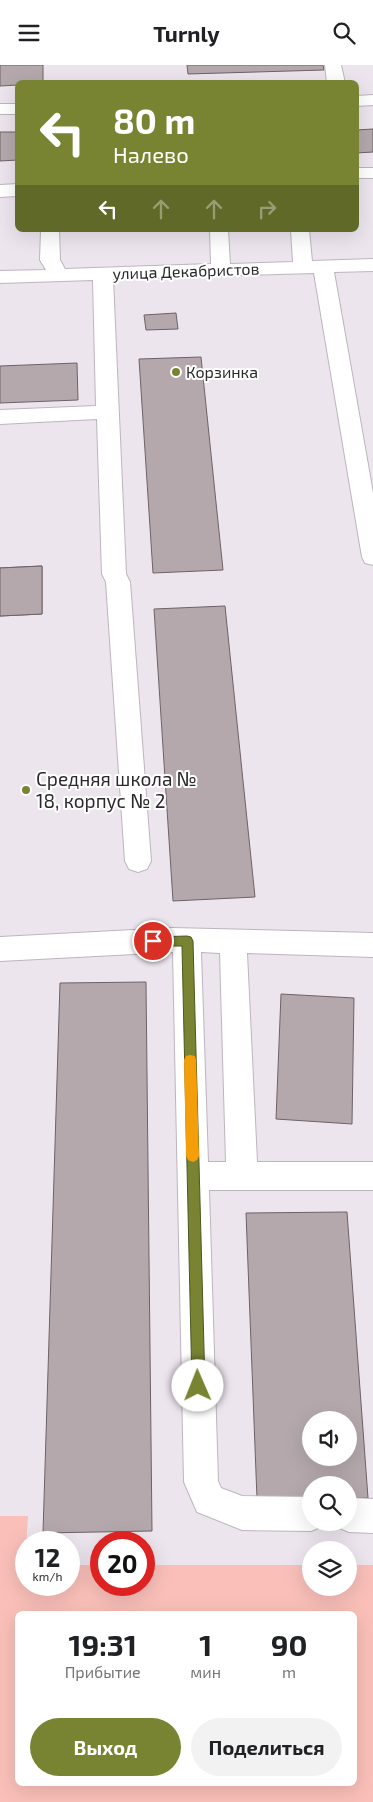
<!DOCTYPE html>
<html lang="ru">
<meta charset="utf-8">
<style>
:root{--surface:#fff;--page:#f2f2f2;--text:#202124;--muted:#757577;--accent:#788432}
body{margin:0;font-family:"Exo 2",sans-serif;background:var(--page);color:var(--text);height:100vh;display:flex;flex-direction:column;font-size:19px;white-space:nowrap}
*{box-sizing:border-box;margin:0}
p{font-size:16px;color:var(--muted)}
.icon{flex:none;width:28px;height:28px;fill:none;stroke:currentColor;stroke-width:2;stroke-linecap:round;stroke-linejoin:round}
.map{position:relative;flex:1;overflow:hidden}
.side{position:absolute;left:15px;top:1546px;width:342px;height:175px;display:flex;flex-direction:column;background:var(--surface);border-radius:8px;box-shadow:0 5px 20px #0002}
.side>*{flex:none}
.top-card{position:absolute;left:15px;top:15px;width:344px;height:152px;border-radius:8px;box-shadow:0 5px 20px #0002;background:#788432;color:#fff;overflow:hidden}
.controls{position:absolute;left:302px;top:1346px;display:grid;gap:10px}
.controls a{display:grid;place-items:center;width:55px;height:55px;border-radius:50%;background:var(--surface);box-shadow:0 5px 20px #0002;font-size:25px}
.speed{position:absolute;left:15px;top:1466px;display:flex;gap:10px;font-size:25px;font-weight:700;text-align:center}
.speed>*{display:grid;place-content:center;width:65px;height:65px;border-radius:50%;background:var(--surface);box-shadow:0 5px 20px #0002;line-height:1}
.speed small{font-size:12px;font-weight:400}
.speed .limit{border:8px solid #d22;background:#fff;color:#111}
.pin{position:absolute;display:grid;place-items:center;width:42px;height:42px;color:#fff;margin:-21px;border:2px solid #fff;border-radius:50%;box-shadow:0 1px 5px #0007}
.me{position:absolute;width:55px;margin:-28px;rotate:359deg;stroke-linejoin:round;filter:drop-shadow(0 0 4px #0008)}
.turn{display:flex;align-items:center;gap:18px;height:105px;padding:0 15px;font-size:22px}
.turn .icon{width:65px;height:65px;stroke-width:2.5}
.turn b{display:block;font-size:35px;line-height:42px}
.lanes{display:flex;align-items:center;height:48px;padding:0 15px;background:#0003;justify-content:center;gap:25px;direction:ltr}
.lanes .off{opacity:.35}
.eta{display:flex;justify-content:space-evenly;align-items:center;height:85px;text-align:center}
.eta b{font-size:30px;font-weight:700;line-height:35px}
.cta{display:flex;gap:10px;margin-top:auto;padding:10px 15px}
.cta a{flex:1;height:58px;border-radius:30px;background:var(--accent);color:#fff;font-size:20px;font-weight:700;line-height:58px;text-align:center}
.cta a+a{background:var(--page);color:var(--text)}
header{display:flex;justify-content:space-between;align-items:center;height:65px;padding:0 15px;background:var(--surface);font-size:22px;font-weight:700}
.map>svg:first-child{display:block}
.green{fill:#fabfb9;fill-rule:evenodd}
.building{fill:#b4a8ac;stroke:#6d6266;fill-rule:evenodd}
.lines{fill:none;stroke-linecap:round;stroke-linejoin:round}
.minor-casing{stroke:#bdb5bd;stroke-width:2}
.minor{fill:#fff;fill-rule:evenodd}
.route{fill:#788432;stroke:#4e5620}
.slow{fill:#f59e0b}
.poi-dot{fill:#788432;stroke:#fff;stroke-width:2}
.labels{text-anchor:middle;stroke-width:4;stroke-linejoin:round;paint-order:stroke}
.far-street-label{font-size:16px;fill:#2c292d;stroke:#fff}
.far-poi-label{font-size:16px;fill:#2c292d;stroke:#fff;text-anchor:start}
.poi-label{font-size:19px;fill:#2c292d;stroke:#fff;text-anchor:start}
</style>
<header><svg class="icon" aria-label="menu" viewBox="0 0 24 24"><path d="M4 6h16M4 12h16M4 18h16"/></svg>Turnly<svg class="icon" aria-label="search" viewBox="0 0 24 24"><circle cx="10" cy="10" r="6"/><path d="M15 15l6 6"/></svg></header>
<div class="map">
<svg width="373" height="1737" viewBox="0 0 373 1737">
<rect width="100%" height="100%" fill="#ede5ee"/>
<path class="green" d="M0 1451H28L25 1500 26 1520H69V1500H101V1520H144V1500H311V1522H349V1500H373V1737H0ZM18 1549H355V1719H18Z"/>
<g class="building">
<polygon points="0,0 43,0 43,18 18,18 18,20 0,21"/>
<polygon points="187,0 323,0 324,5 188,9"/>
<polygon points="373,64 373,87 356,88 356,65"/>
<polygon points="0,67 18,67 18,95 0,96"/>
<polygon points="176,248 178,264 146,265 144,250"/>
<polygon points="201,292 223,505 153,508 139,294"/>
<polygon points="77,298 78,335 0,338 0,301"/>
<polygon points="42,501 42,549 0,551 0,503"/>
<polygon points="42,501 42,549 0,551 0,503"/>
<polygon points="225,541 255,832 173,836 154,544"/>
<polygon points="146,917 152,1466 43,1468 60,918"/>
<polygon points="281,929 354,933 352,1059 276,1054"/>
<path d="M347 1147 368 1433H349V1420H311V1433L257 1434 246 1148ZM311 1355H349V1392H311Z"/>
</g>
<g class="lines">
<defs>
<g id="minor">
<polygon points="325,0 341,0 345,18 327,18"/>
<polygon points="373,30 373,40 356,41 356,31"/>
<rect x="0" y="39" width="18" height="10"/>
<rect x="356" y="103" width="17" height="10"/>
<polygon points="18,119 18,131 0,132 0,120"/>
<polygon points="41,165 59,165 60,195 65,204 211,199 210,165 228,165 230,199 293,197 291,165 309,165 312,196 373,194 373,206 334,207 373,428 373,500 365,498 362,492 314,208 113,214 126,509 130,517 151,796 147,804 138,807 129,804 125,796 106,517 102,509 97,354 0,359 0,345 96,341 93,215 0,218 0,206 46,205 40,195"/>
<path d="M172 863 373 868V892L247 888 257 1097H373V1125H209L218 1416 221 1423 242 1431 311 1432V1458H325L323 1461 311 1466 242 1465 197 1447 184 1417 173 887 0 896V872ZM201 887 220 888 226 1097H208Z"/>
<polygon points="349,1433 373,1434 373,1468 349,1467 337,1462 335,1458 349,1458"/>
</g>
</defs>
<use href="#minor" class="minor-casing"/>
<use href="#minor" class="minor"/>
</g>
<polygon class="route" points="187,871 191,872 193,876 205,1321 203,1326 198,1328 194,1326 192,1321 182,881 153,881 149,880 147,876 149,873 153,872"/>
<polygon class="slow" points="190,990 195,991 196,995 199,1091 197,1095 193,1097 188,1095 186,1091 184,995 186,991"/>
<g class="poi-dot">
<circle cx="176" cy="307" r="5"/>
<circle cx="26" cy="725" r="5"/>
</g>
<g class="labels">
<g class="far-street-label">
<text transform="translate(186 206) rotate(-2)" y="6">улица Декабристов</text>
</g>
<g class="far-poi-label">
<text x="186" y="313">Корзинка</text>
</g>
<g class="poi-label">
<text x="36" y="721">Средняя школа №<tspan x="36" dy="22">18, корпус № 2</tspan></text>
</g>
</g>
</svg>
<div class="controls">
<a><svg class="icon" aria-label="sound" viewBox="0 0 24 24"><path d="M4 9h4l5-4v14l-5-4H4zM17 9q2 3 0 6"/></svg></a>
<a><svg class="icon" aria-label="search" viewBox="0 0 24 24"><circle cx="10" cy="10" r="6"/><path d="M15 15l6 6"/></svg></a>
<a><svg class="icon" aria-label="layers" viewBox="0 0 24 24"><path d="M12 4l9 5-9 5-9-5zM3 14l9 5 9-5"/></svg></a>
</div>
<div class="speed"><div>12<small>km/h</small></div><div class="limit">20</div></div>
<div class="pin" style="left:153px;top:876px;background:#d93025"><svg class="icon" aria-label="arrive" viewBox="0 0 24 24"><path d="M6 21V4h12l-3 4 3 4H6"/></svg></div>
<svg class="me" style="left:198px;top:1321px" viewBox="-20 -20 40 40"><circle r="19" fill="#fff"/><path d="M0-13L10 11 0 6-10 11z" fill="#788432"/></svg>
<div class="top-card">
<div class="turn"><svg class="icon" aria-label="left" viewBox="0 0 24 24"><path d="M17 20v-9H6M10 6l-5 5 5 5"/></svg><div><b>80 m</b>Налево</div></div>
<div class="lanes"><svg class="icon" aria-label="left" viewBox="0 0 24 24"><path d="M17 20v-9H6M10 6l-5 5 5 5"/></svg><svg class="icon off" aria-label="ahead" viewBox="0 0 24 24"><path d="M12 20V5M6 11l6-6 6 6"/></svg><svg class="icon off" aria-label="ahead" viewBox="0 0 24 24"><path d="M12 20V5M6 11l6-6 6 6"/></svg><svg class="icon off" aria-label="right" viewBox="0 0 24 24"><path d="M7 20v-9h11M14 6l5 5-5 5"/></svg></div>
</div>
<section class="side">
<div class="eta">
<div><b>19:31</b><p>Прибытие</p></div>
<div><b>1</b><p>мин</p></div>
<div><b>90</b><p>m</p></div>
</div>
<div class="cta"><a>Выход</a><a>Поделиться</a></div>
</section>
</div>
